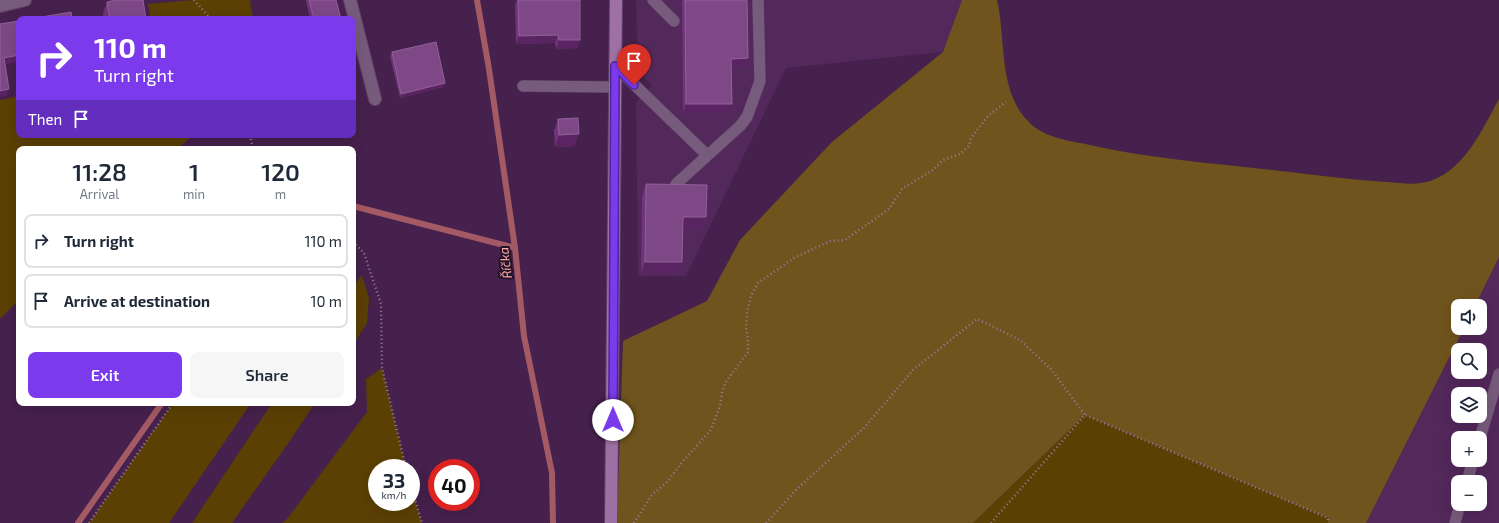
<!DOCTYPE html>
<meta charset="utf-8">
<style>
:root{--surface:#fff;--page:#f6f6f7;--text:#1f2937;--muted:#747a83;--line:#e0e1e3;--accent:#7c3aed}
body{margin:0;font-family:"Exo 2",sans-serif;background:var(--page);color:var(--text);height:100vh;display:flex;flex-direction:column;font-size:15px;white-space:nowrap}
*{box-sizing:border-box;margin:0}
p{font-size:13px;color:var(--muted)}
.icon{flex:none;width:22px;height:22px;fill:none;stroke:currentColor;stroke-width:2;stroke-linecap:round;stroke-linejoin:round}
.map{position:relative;flex:1;overflow:hidden}
.panel{position:absolute;left:16px;top:146px;width:340px;height:260px;display:flex;flex-direction:column;background:var(--surface);border-radius:8px;box-shadow:0 4px 16px #0002}
.panel>*{flex:none}
.top-card{position:absolute;left:16px;top:16px;width:340px;height:122px;border-radius:8px;box-shadow:0 4px 16px #0002;background:#7c3aed;color:#fff;overflow:hidden}
.fabs{position:absolute;left:1451px;top:299px;display:grid;gap:8px}
.fabs a{display:grid;place-items:center;width:36px;height:36px;border-radius:8px;background:var(--surface);box-shadow:0 4px 16px #0002;font-size:20px}
.speed{position:absolute;left:368px;top:459px;display:flex;gap:8px;font-size:20px;font-weight:700;text-align:center}
.speed>*{display:grid;place-content:center;width:52px;height:52px;border-radius:50%;background:var(--surface);box-shadow:0 4px 16px #0002;line-height:1}
.speed small{font-size:10px;font-weight:400}
.speed .limit{border:6px solid #d22;background:#fff;color:#111}
.pin{position:absolute;display:grid;place-items:center;width:34px;height:34px;color:#fff;margin:-41px -17px;border-radius:50% 50% 50% 0;rotate:-45deg;box-shadow:0 0 4px #0007}
.pin .icon{rotate:45deg}
.me{position:absolute;width:44px;margin:-22px;rotate:0deg;stroke-linejoin:round;filter:drop-shadow(0 0 3px #0008)}
.turn{display:flex;align-items:center;gap:14px;height:84px;padding:0 12px;font-size:18px}
.turn .icon{width:52px;height:52px;stroke-width:2.5}
.turn b{display:block;font-size:28px;line-height:34px}
.then{display:flex;align-items:center;height:38px;padding:0 12px;background:#0003;gap:8px;font-size:15px}
.eta{display:flex;justify-content:space-evenly;align-items:center;height:68px;text-align:center}
.eta b{font-size:24px;font-weight:600;line-height:28px}
.action{display:flex;gap:8px;margin-top:auto;padding:8px 12px}
.action a{flex:1;height:46px;border-radius:8px;background:var(--accent);color:#fff;font-size:16px;font-weight:600;line-height:46px;text-align:center}
.action a+a{background:var(--page);color:var(--text)}
ul{padding:0;list-style:none}
li{display:flex;align-items:center;gap:12px;height:54px;margin:0 8px 6px;padding:0 4px;border:2px solid var(--line);border-radius:8px}
li div{flex:1}
li b{display:block;font-size:15px}
li em{font-style:normal}
.map>svg:first-child{display:block}
.built{fill:#53285b;fill-rule:evenodd}
.green{fill:#5b4004}
.forest{fill:#70541d}
.lines{fill:none;stroke-linecap:round;stroke-linejoin:round}
.stream{stroke:#a45a65;stroke-width:6}
.lane-casing{stroke:#634169;stroke-width:12}
.street-casing{stroke:#634169;stroke-width:14}
.secondary-casing{stroke:#634169;stroke-width:14}
.path{stroke:#967b9b;stroke-width:2.5;stroke-dasharray:1 3;stroke-linecap:butt}
.lane{stroke:#775b7c;stroke-width:11}
.street{stroke:#775b7c;stroke-width:12}
.secondary{stroke:#9d71a4;stroke-width:12}
.wall{fill:#6f3479}
.shaded-wall{fill:#592461}
.building{fill:#7e4887;stroke:#926199}
.route-casing{stroke:#51269a;stroke-width:10}
.route{stroke:#7c3aed;stroke-width:7}
.labels{text-anchor:middle;stroke-width:4;stroke-linejoin:round;paint-order:stroke}
.water-label{font-size:13px;font-style:italic;fill:#fcaaa7;stroke:#241326}
</style>
<div class="map">
<svg width="1499" height="523" viewBox="0 0 1499 523">
<rect width="100%" height="100%" fill="#46214d"/>
<g class="built">
<polygon points="636,0 962,0 943,52 786,68 686,276 638,276 636,102 652,86 638,69"/>
<path d="M1499 257V523H1366L1464 328H1480V306H1475ZM1458 350H1480V372H1458ZM1458 394H1480V416H1458ZM1458 438H1480V460H1458ZM1458 482H1480V504H1458Z"/>
</g>
<g class="green">
<polygon points="193,0 250,0 253,19 151,19 148,4"/>
<polygon points="19,96 19,135 193,135 177,149 19,149 19,300 0,319 0,100"/>
<polygon points="362,275 369,298 367,323 353,345 353,287"/>
<polygon points="382,368 406,468 377,468 377,502 411,502 411,486 422,523 282,523 287,519 367,412 366,379"/>
<polygon points="173,403 251,403 169,523 89,523"/>
<polygon points="272,403 315,403 291,439 232,523 192,523"/>
<polygon points="1085,415 1328,518 1328,523 973,523"/>
</g>
<path class="forest" d="M962 0H997C1006 38 998 91 1028 121 1034 128 1043 133 1052 136 1064 141 1078 142 1090 145 1156 160 1224 164 1290 172 1323 176 1355 180 1387 182 1402 183 1418 186 1433 180 1466 167 1483 128 1499 99V257L1475 306H1458V328H1464L1366 523H1328V518L1085 415 973 523H617L623 341 707 301 740 240 832 142 943 52Z"/>
<g class="lines">
<g class="stream">
<polyline points="477,0 489,69 515,248 524,336 552,473 553,523"/>
<polyline points="353,206 515,248"/>
<polyline points="78,523 162,403"/>
</g>
<defs>
<g id="lane">
<polyline points="653,0 674,21"/>
<polyline points="615,66 707,155"/>
<polyline points="523,86 615,87"/>
<polyline points="676,184 740,126 747,117 760,81 758,0"/>
<polyline points="1480,438 1499,374"/>
<polyline points="1467,482 1473,460"/>
<polyline points="1455,523 1460,504"/>
</g>
<g id="street">
<polyline points="350,0 375,99"/>
<polyline points="0,6 25,0"/>
</g>
<polyline id="secondary" points="611,523 616,0"/>
</defs>
<use href="#lane" class="lane-casing"/>
<use href="#street" class="street-casing"/>
<use href="#secondary" class="secondary-casing"/>
<g class="path">
<polyline points="194,0 211,19"/>
<polyline points="250,135 253,149"/>
<polyline points="353,242 364,253 381,304 382,368 406,468"/>
<polyline points="411,486 422,523"/>
<polyline points="89,523 173,403"/>
<polyline points="634,523 652,495 667,482 684,460 711,430 720,406 722,393 725,383 748,352 748,339 746,328 747,312 751,296 758,283 794,258 830,241 845,240 889,209 902,189 933,170 943,160 960,154 969,146 971,138 989,115 1006,102"/>
<polyline points="766,523 797,489 864,428 913,370 977,319 1020,340 1051,369 1085,415"/>
<polyline points="991,523 1085,415 1328,518 1328,523"/>
</g>
<use href="#lane" class="lane"/>
<use href="#street" class="street"/>
<use href="#secondary" class="secondary"/>
</g>
<g class="wall">
<polygon points="306,0 336,0 341,19 310,19"/>
<polygon points="517,0 580,0 580,40 577,48 556,49 555,43 516,44 515,6"/>
<polygon points="663,0 747,0 745,67 732,67 729,112 683,113 682,1 664,1"/>
<polygon points="107,2 146,19 104,19 103,13"/>
<polygon points="392,52 443,87 400,98 390,56"/>
<polygon points="558,119 575,146 555,147 554,131"/>
<polygon points="646,184 706,217 702,229 683,229 682,262 678,274 641,274 642,196"/>
</g>
<g class="shaded-wall">
<rect x="664" y="0" width="18" height="1"/>
<polygon points="558,35 555,43 516,44 519,36"/>
<polygon points="559,40 580,40 577,48 556,49"/>
<polygon points="19,55 19,62 1,65 4,58"/>
<polygon points="748,58 745,67 728,67 731,59"/>
<polygon points="445,83 443,87 400,98 401,94"/>
<polygon points="9,89 7,96 0,97 0,91"/>
<polygon points="686,104 732,104 729,112 683,113"/>
<polygon points="579,134 575,146 555,147 559,135"/>
<polygon points="683,217 706,217 702,229 679,229"/>
<polygon points="645,262 682,262 678,274 641,274"/>
</g>
<g class="building">
<polygon points="115,0 143,0 146,19 110,19 107,2"/>
<polygon points="309,0 336,0 341,19 314,19"/>
<polygon points="518,0 580,0 580,40 559,40 558,35 519,36"/>
<polygon points="685,0 747,0 748,58 731,59 732,104 686,104"/>
<polygon points="71,12 72,19 30,19"/>
<polygon points="19,21 19,55 4,58 9,89 0,91 0,24"/>
<polygon points="436,42 445,83 401,94 392,52"/>
<polygon points="578,118 579,134 559,135 558,119"/>
<polygon points="646,184 707,185 706,217 683,217 682,262 645,262"/>
</g>
<g class="lines">
<defs>
<polyline id="route" points="613,420 615,66 634,85"/>
</defs>
<use href="#route" class="route-casing"/>
<use href="#route" class="route"/>
</g>
<g class="labels">
<g class="water-label">
<text transform="translate(505 263) rotate(-97)" y="5">Říčka</text>
</g>
</g>
</svg>
<div class="fabs">
<a><svg class="icon" aria-label="sound" viewBox="0 0 24 24"><path d="M4 9h4l5-4v14l-5-4H4zM17 9q2 3 0 6"/></svg></a>
<a><svg class="icon" aria-label="search" viewBox="0 0 24 24"><circle cx="10" cy="10" r="6"/><path d="M15 15l6 6"/></svg></a>
<a><svg class="icon" aria-label="layers" viewBox="0 0 24 24"><path d="M12 4l9 5-9 5-9-5zM3 14l9 5 9-5"/></svg></a>
<a>+</a>
<a>−</a>
</div>
<div class="speed"><div>33<small>km/h</small></div><div class="limit">40</div></div>
<div class="pin" style="left:634px;top:85px;background:#d93025"><svg class="icon" aria-label="arrive" viewBox="0 0 24 24"><path d="M6 21V4h12l-3 4 3 4H6"/></svg></div>
<svg class="me" style="left:613px;top:420px" viewBox="-20 -20 40 40"><circle r="19" fill="#fff"/><path d="M0-13L10 11 0 6-10 11z" fill="#7c3aed"/></svg>
<div class="top-card">
<div class="turn"><svg class="icon" aria-label="right" viewBox="0 0 24 24"><path d="M7 20v-9h11M14 6l5 5-5 5"/></svg><div><b>110 m</b>Turn right</div></div>
<div class="then">Then<svg class="icon" aria-label="arrive" viewBox="0 0 24 24"><path d="M6 21V4h12l-3 4 3 4H6"/></svg></div>
</div>
<section class="panel">
<div class="eta">
<div><b>11:28</b><p>Arrival</p></div>
<div><b>1</b><p>min</p></div>
<div><b>120</b><p>m</p></div>
</div>
<ul>
<li><svg class="icon" aria-label="right" viewBox="0 0 24 24"><path d="M7 20v-9h11M14 6l5 5-5 5"/></svg><div><b>Turn right</b></div><em>110 m</em></li>
<li><svg class="icon" aria-label="arrive" viewBox="0 0 24 24"><path d="M6 21V4h12l-3 4 3 4H6"/></svg><div><b>Arrive at destination</b></div><em>10 m</em></li>
</ul>
<div class="action"><a>Exit</a><a>Share</a></div>
</section>
</div>
